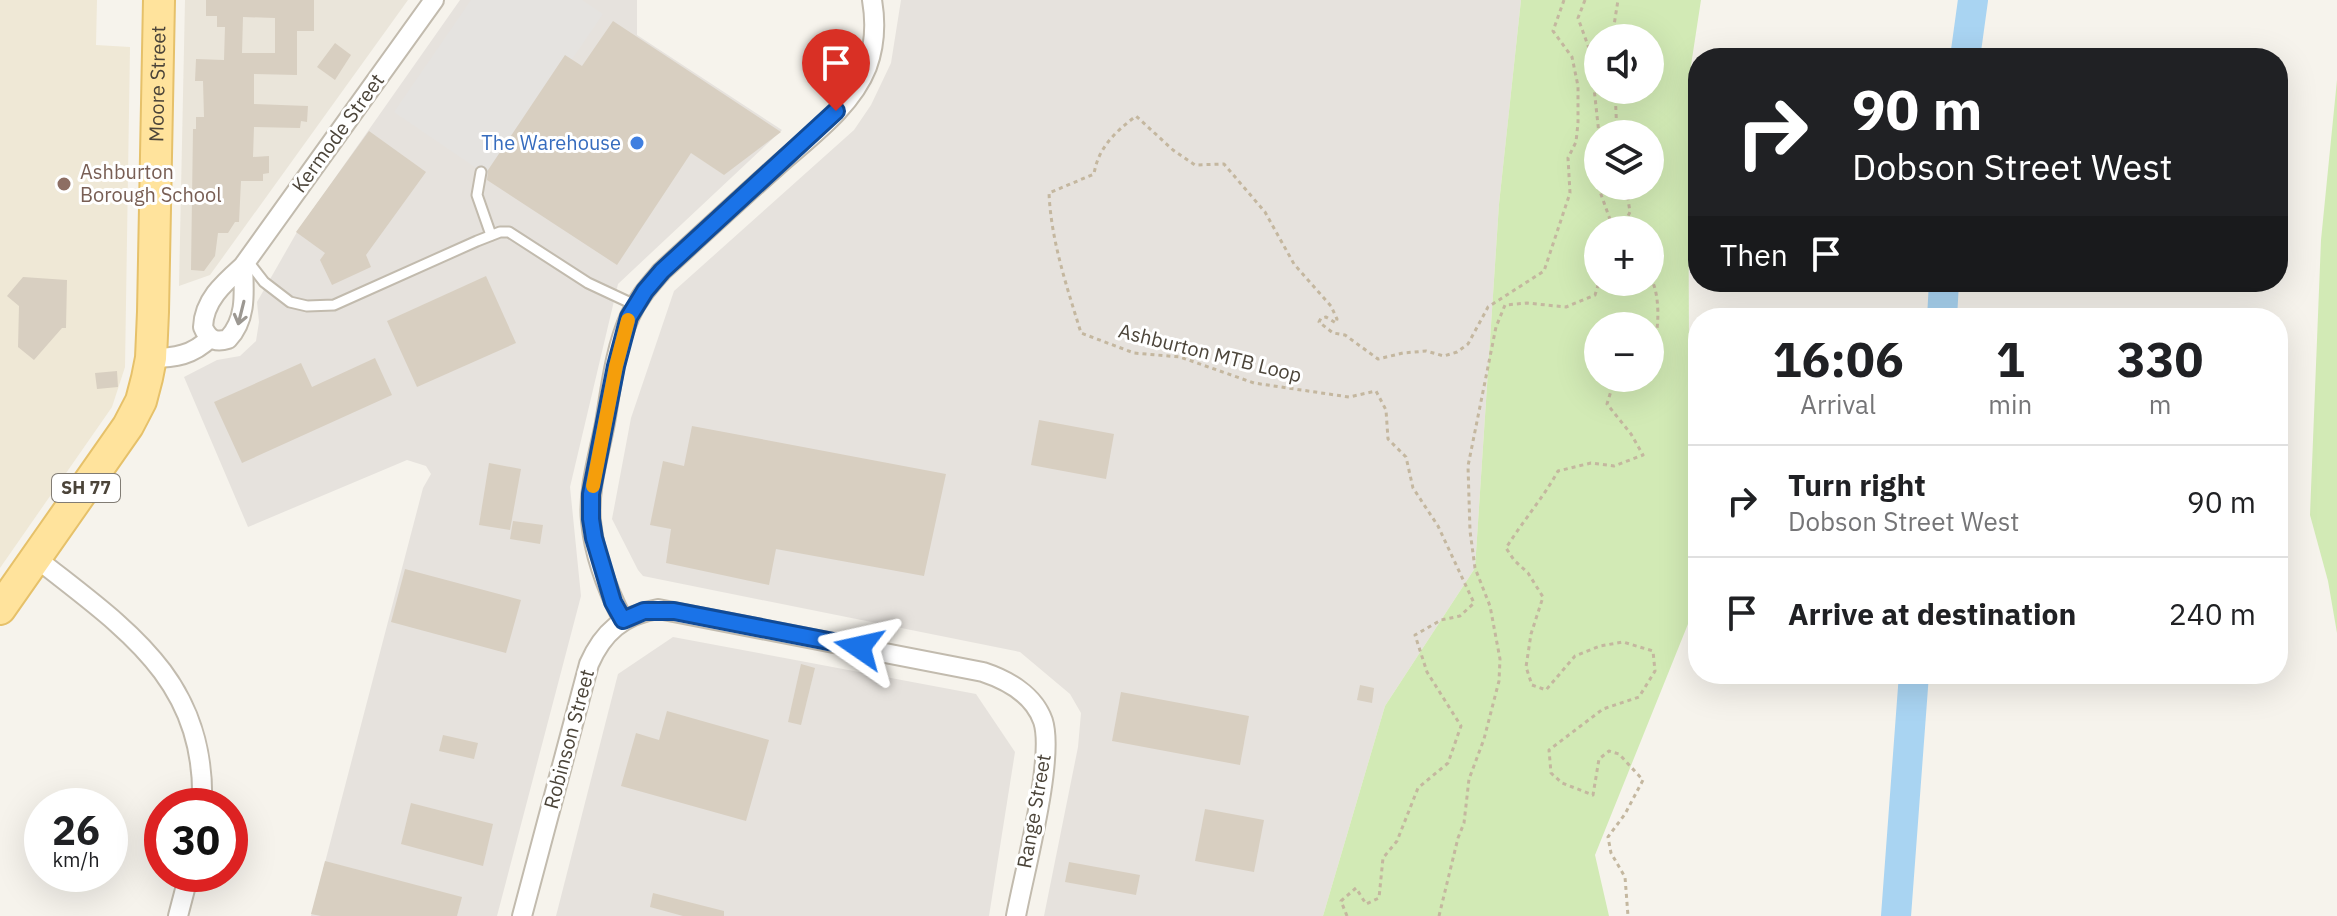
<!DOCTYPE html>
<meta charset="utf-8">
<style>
:root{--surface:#fff;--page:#f6f6f6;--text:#202124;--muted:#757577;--line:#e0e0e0}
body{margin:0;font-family:"IBM Plex Sans",sans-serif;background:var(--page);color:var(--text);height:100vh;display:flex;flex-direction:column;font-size:30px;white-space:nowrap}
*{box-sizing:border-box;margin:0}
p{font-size:26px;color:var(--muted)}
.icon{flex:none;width:44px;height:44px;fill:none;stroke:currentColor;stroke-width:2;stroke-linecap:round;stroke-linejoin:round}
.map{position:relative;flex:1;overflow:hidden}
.details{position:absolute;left:1688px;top:308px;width:600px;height:376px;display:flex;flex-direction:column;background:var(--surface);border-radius:32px;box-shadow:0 8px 32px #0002}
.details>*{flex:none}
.banner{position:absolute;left:1688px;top:48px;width:600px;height:244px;border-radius:32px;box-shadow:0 8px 32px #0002;background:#202124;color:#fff;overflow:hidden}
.tools{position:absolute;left:1584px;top:24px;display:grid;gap:16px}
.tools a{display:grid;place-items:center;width:80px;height:80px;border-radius:50%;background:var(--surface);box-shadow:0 8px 32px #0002;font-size:40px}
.speed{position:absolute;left:24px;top:788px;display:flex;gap:16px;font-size:40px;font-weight:700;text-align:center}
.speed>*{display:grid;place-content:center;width:104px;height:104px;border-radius:50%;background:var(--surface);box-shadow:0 8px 32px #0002;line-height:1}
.speed small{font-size:20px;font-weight:400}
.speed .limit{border:12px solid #d22;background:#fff;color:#111}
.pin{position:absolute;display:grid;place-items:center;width:68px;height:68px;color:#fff;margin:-82px -34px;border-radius:50% 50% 50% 0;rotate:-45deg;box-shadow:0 0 8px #0007}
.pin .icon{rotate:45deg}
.me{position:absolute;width:88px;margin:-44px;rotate:281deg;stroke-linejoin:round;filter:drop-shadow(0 0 6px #0008)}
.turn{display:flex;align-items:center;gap:28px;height:168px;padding:0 32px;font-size:36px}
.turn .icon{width:104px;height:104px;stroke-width:2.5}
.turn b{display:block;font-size:56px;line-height:68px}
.then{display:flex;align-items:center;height:76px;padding:0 32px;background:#0003;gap:16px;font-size:30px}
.eta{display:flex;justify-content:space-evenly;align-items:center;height:136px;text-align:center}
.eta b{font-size:48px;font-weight:700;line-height:56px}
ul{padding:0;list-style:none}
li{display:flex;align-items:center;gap:24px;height:112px;padding:0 32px;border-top:2px solid var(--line)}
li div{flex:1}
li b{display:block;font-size:30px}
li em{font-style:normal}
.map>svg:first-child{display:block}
.residential{fill:#eae5da}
.industrial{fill:#e6e2dd}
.education{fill:#efe8d6}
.green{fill:#d2eab5;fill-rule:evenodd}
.parking{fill:#e5e3e0}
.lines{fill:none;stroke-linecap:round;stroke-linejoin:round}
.river{stroke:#a9d4f2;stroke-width:30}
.building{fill:#d8cfc1;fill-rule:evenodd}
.service-casing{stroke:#c2bbae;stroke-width:13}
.minor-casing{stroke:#c2bbae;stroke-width:22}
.primary-casing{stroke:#e6c16a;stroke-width:34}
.path{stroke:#c4b79f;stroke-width:3;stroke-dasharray:4 4;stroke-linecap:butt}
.service{stroke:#fff;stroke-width:9}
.minor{stroke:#fff;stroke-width:18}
.primary{stroke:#ffe39c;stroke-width:30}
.oneway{stroke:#9c9892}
.route-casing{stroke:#114b97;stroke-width:20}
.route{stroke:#1a73e8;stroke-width:14}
.slow{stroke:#f59e0b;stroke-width:14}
.shop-dot{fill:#3f7fe0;stroke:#fff;stroke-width:3}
.education-dot{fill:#8d6e63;stroke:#fff;stroke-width:3}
.labels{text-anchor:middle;stroke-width:6;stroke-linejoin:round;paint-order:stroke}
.shield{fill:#fff;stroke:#817c74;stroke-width:2}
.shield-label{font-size:18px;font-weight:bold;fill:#4b4439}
.street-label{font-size:20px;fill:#4b4439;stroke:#fff}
.shop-label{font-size:20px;fill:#366cbe;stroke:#fff;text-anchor:end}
.education-label{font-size:20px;fill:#785e54;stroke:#fff;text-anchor:start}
</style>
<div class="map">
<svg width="2337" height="916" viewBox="0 0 2337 916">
<rect width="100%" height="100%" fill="#f6f3ec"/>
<polygon class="residential" points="185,0 408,0 210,275 179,286"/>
<g class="industrial">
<polygon points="460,0 637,0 637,35 782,130 618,284 570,487 581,596 497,916 311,916 423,488 431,474 426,466 407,460 248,527 184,377 217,360 240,356 256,341 259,322 257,302 297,232"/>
<polygon points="901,0 1521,0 1499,204 1475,568 1385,706 1323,916 1044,916 1078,747 1081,713 1070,694 1020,652 643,576 638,570 612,519 631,418 674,291 854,130 871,105 891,63"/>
<polygon points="673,637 976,694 1015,752 989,916 556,916 618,674"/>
</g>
<polygon class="education" points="0,0 97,0 96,45 130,47 125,367 112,407 0,568"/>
<g class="green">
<path d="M1521 0H1701L1688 85 1690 619 1595 855 1609 916H1323L1385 706 1475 568 1499 204ZM1598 38H1650V90H1598ZM1598 134H1650V186H1598ZM1598 230H1650V282H1598ZM1598 326H1650V378H1598Z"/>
<polygon points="2337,80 2337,633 2328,581 2310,515 2321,240"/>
</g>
<polygon class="parking" points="471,0 582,0 603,14 491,178 394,112"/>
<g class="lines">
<g class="river">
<polyline points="1965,58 1973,0"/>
<polyline points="1942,318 1944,282"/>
<polyline points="1896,916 1914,674"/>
</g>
</g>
<g class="building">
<path d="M206 0H314V31H297V75L254 74V104L308 106 307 122 301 121 300 128 254 127 253 157 269 156V173L263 174V181H241L239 222H235L228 233H218L215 256 204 271 191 270 193 129H196V117H204L203 81H195L196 59 224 60 225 27H217V16H206ZM243 17 275 18V53H242Z"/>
<polygon points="613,21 781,132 724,175 691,153 617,265 487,180 488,170 565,55 582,66"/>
<polygon points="335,43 351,55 335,80 317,67"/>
<polygon points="369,131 426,172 366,255 371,267 332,285 320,260 325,253 296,232"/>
<polygon points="486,276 516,343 417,387 387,321"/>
<polygon points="23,277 67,280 66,328 62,328 34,360 18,347 19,306 7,296"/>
<polygon points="375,358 392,395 242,463 214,402 301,363 312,387"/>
<polygon points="117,371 118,387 97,389 95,373"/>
<polygon points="1039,420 1114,434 1106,479 1031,465"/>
<polygon points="692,426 946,474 924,576 776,549 769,585 666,563 671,529 650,525 663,461 684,466"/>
<polygon points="489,463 521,469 510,530 479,525"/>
<polygon points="513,521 543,525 540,544 510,539"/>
<polygon points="405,569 521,600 506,653 391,622"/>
<polygon points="801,664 815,668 801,725 788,722"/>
<polygon points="1360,685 1374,688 1372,703 1357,700"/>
<polygon points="1121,692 1249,716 1240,765 1112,741"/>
<polygon points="667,711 769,740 746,821 621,786 636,733 659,740"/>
<polygon points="443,735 478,743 474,759 439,751"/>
<polygon points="411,803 493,824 483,866 401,844"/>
<polygon points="1205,809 1264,820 1254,872 1195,861"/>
<polygon points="325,861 462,897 457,916 321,916 311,914"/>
<polygon points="1069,862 1140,875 1136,895 1065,882"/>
<polygon points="653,893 724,911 724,916 683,916 650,907"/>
</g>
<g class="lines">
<defs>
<g id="service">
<polyline points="481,172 477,195 491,235"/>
<polyline points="247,260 264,282 290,302 307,306 334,305 477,241 500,232 509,232 588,283 635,305"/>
</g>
<g id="minor">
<path d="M243 266C244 292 247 319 228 339 215 343 208 339 203 327 204 300 224 283 243 266L434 0"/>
<path d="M151 358C175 358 193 355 210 338"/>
<path d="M36 558C124 628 207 679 202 806"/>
<path d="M623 620C608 591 594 554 591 521 588 489 599 455 605 423 611 388 615 349 630 316 638 298 650 285 662 271 700 236 738 201 776 167 808 138 851 108 867 67 875 45 876 23 872 0"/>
<polyline points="178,916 189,874"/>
<path d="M522 916 589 664C603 632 623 615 658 609L983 672C1007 680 1034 695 1043 721 1055 758 1024 873 1016 916"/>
</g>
<g id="primary">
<path id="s1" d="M0 609 128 426 141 401 147 378 151 358 153 312 159 0"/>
</g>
</defs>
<use href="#service" class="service-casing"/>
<use href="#minor" class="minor-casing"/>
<use href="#primary" class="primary-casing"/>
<g class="path">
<polyline points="1585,0 1578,18 1590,51 1599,134"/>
<polyline points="1612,38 1618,0"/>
<polyline points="1615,90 1617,134"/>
<polyline points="1598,186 1612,225"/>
<polyline points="1621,230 1630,212 1626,186"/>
<path d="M1650 277C1661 293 1660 337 1650 353"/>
<path d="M1615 378 1607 404 1631 434 1643 455 1614 466 1591 463 1558 471C1543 498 1523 521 1506 548L1514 560 1528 573 1543 597 1531 634 1526 667 1532 685 1546 690 1575 656 1600 646 1623 642 1653 651 1655 671 1639 697 1603 709 1549 750 1551 773 1562 783 1593 795 1599 759 1609 751 1619 754 1643 780 1625 814 1608 837 1611 853 1625 877 1628 916"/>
<path d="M1347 916 1341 901 1356 888 1366 904 1379 898 1383 858 1397 841 1418 788 1448 763 1461 726 1427 672 1415 635 1441 620 1460 616 1474 603 1438 526 1413 488 1406 457 1388 439 1386 410 1376 391 1349 397 1254 383 1180 357 1134 353 1081 333C1067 287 1051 241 1049 193L1094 174C1098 148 1115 132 1136 116L1173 150 1195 165 1224 164 1265 212 1294 264 1331 306 1337 319 1336 323 1326 317 1321 318 1319 322 1333 333 1345 335 1378 359 1403 353 1426 351 1444 356 1457 352 1468 344 1488 307 1544 271 1570 193 1568 158 1576 142 1578 123V86L1572 57 1553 31 1564 0"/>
<polyline points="1439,916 1458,838 1464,823 1469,779 1484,739 1499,681 1500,659 1490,606 1475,568 1470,531 1468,466 1496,327 1505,305 1527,303 1566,307 1595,295 1599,282"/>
</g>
<use href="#service" class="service"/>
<use href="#minor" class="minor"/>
<use href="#primary" class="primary"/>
</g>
<defs><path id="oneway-shaft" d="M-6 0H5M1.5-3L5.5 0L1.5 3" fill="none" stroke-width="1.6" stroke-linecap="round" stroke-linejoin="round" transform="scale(2)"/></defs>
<use class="oneway" href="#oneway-shaft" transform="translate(241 313) rotate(104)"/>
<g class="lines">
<defs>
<polyline id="route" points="836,111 662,271 645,291 629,317 616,366 591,494 591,519 594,538 613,602 623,620 644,611 674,611 859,647"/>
</defs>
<use href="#route" class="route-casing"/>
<use href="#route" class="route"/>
<polyline class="slow" points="593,486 616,366 628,320"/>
</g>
<circle class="shop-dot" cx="637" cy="143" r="8"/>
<circle class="education-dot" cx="64" cy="184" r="8"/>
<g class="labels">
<rect class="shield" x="52" y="474" width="68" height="28" rx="6"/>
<g class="shield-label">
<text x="86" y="494">SH 77</text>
</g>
<g class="street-label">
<text dy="7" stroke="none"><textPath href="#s1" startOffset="570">Moore Street</textPath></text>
<text transform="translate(338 133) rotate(-54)" y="7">Kermode Street</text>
<text transform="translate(1210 353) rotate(14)" y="7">Ashburton MTB Loop</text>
<text transform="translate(569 739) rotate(-75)" y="7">Robinson Street</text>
<text transform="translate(1034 811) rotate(-80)" y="7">Range Street</text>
</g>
<g class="shop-label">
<text x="621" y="150">The Warehouse</text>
</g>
<g class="education-label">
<text x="80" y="179">Ashburton<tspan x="80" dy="23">Borough School</tspan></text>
</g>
</g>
</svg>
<div class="tools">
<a><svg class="icon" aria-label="sound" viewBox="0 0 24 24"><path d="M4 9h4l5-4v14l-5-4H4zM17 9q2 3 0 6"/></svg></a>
<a><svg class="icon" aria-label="layers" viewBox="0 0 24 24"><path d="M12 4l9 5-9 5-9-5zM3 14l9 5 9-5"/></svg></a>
<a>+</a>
<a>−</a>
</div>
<div class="speed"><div>26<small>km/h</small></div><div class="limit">30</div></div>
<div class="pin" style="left:836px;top:111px;background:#d93025"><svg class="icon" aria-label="arrive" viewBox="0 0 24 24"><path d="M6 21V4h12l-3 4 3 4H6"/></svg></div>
<svg class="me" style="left:859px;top:647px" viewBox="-20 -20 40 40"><path d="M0-17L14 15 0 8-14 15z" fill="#1a73e8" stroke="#fff" stroke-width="4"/></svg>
<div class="banner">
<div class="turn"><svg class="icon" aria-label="right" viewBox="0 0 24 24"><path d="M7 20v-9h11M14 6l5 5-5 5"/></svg><div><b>90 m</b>Dobson Street West</div></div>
<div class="then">Then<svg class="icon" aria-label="arrive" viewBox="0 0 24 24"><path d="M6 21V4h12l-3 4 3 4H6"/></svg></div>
</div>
<section class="details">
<div class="eta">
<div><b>16:06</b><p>Arrival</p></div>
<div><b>1</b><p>min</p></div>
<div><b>330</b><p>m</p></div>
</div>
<ul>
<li><svg class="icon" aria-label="right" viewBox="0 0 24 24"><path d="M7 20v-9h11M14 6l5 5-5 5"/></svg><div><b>Turn right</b><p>Dobson Street West</p></div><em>90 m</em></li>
<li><svg class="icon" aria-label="arrive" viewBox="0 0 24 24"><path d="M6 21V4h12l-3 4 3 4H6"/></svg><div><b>Arrive at destination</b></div><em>240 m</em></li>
</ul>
</section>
</div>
